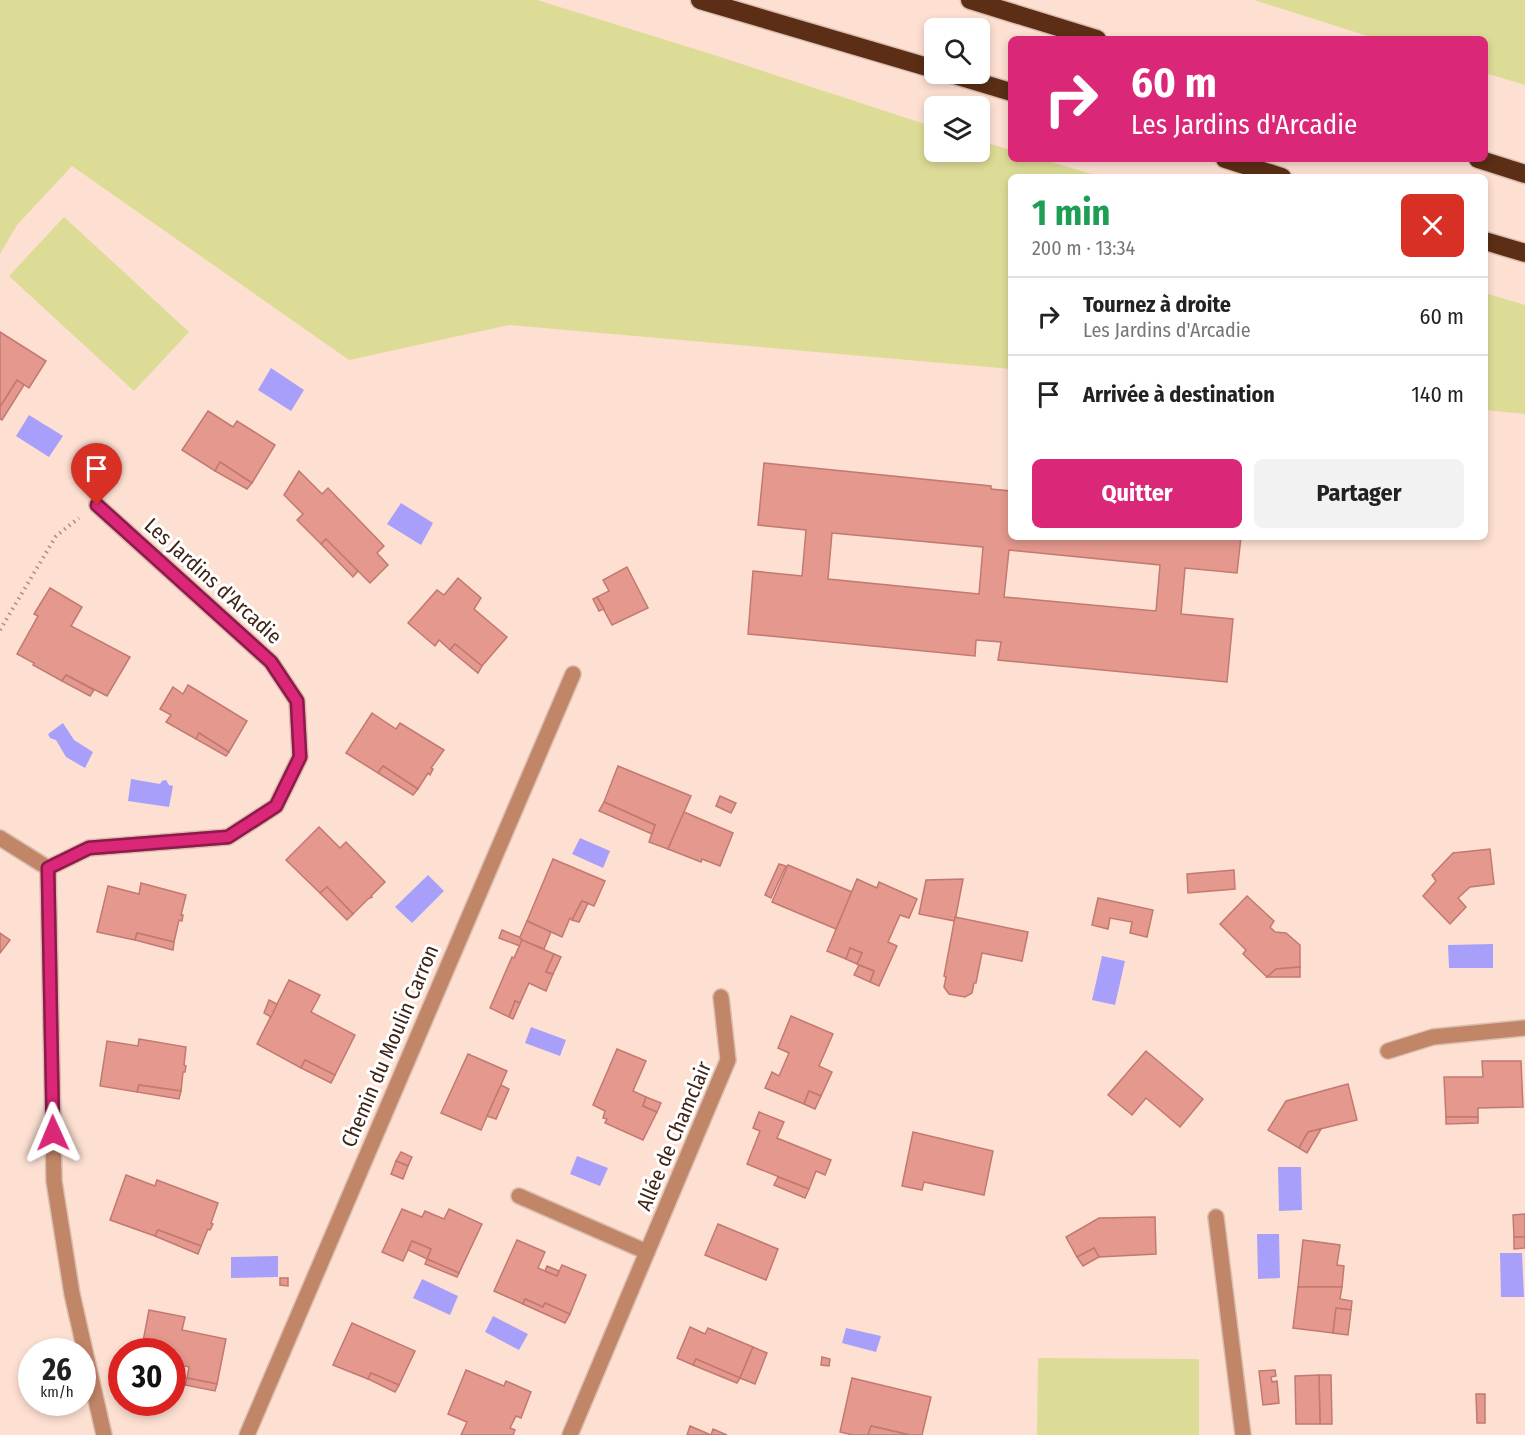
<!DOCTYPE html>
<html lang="fr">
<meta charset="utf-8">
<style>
:root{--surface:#fff;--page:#f2f2f2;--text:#222;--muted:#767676;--line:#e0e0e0;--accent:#db2777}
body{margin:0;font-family:"Fira Sans Condensed",sans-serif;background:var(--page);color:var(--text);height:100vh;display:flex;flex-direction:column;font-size:22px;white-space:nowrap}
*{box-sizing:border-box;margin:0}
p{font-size:20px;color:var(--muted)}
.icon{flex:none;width:33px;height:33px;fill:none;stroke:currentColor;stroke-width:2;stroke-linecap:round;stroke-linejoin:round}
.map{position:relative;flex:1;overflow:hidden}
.panel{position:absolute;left:1008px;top:174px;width:480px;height:366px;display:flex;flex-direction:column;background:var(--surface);border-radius:9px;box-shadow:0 3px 9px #0003}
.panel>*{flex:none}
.hud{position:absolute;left:1008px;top:36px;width:480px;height:126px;border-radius:9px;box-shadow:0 3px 9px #0003;background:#db2777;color:#fff;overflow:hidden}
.tools{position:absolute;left:924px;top:18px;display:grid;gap:12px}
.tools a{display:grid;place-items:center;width:66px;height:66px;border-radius:9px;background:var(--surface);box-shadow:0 3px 9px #0003;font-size:30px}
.speed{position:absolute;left:18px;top:1338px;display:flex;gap:12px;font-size:30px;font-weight:700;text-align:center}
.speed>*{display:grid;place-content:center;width:78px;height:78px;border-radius:50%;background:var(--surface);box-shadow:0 3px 9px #0003;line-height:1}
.speed small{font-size:15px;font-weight:400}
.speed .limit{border:9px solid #d22;background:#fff;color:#111}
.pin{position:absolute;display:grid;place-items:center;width:51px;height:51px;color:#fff;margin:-62px -26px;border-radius:50% 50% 50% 0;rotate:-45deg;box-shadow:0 0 6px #0007}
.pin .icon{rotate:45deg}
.me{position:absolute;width:66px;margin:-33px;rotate:359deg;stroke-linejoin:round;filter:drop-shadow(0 0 4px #0008)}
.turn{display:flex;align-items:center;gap:21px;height:126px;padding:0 24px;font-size:27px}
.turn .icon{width:78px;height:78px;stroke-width:2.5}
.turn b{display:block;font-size:42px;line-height:51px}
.round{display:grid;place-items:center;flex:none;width:63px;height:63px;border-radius:9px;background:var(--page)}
.head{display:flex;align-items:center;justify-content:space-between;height:102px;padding:0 24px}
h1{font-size:36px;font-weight:700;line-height:45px;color:#1e9e55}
.button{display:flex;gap:12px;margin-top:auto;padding:12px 24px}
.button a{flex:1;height:69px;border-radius:9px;background:var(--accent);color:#fff;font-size:24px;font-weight:700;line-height:69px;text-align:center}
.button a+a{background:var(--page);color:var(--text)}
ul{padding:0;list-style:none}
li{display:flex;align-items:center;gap:18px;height:78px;padding:0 24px;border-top:2px solid var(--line)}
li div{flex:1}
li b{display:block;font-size:22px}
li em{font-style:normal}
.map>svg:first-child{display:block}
.green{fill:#dddc97}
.water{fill:#a79ffa}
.building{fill:#e4988e;stroke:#c27970;stroke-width:1.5;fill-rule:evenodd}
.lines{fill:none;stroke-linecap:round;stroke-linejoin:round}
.lane-casing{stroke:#dbbeb0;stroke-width:18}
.street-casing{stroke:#dbbeb0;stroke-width:18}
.highway-casing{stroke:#dbbeb0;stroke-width:21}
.path{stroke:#ab8f81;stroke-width:4;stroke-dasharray:1.5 4.5;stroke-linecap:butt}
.lane{stroke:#c18567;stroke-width:15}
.street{stroke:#c18567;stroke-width:15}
.highway{stroke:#5b2e15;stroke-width:18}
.route-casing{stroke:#8e194d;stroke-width:15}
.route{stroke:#db2777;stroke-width:10}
.labels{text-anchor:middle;stroke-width:6;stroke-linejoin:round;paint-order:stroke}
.street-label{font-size:21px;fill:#3e2316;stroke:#fff}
</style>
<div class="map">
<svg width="1525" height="1435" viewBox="0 0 1525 1435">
<rect width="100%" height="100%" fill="#fde0d2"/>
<g class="green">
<polygon points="0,0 537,0 711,54 934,127 934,152 980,152 980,141 1011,150 1011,159 1041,159 1102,177 1011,177 1011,369 509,325 349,360 72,166 17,225 0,254"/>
<polygon points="1254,0 1525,0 1525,85 1485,73 1485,39 1377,39"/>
<polygon points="64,217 189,332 134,391 9,276"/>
<polygon points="1485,293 1525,305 1525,414 1485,410"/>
<polygon points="1038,1358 1199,1359 1199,1435 1037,1435"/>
</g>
<g class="water">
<polygon points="271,368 304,390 291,411 258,390"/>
<polygon points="29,415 63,436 49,457 16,436"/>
<polygon points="401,503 433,523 421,545 387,524"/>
<polygon points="63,723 74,740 93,752 85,768 66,757 56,740 50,738 48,734"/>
<polygon points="131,779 160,784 162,781 166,780 169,785 173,786 169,807 128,801"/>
<polygon points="580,838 610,851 603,868 572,854"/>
<polygon points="428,875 444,891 412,923 395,907"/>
<polygon points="1493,944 1493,968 1449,968 1448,945"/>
<polygon points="1102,956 1125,961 1115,1005 1092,1000"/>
<polygon points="531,1027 566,1040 560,1056 525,1043"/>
<polygon points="577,1156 608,1168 600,1186 570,1174"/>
<polygon points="1278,1167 1301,1167 1302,1210 1279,1211"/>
<polygon points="1257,1234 1279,1234 1280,1278 1258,1279"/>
<polygon points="1500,1253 1522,1253 1524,1297 1501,1297"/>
<polygon points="278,1256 278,1277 231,1278 231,1257"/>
<polygon points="422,1279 458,1296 450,1315 413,1298"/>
<polygon points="493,1316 528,1334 519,1350 485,1332"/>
<polygon points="846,1328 881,1336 876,1352 842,1343"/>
</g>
<g class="building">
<polygon points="0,332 46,361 29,388 17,380 0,407"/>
<polygon points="17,380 24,385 2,420 0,419 0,407"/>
<polygon points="208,411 233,427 237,421 275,445 252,483 220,462 215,471 182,450"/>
<polygon points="220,462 252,483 247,489 215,471"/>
<path d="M764 463 991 486V489L1011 491V537H1241L1237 573 1185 568 1181 614 1233 619 1227 682 998 660 1001 642 976 640 975 656 748 634 753 571 802 576 806 530 758 525ZM832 533 983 547 979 594 828 579ZM1009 550 1160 565 1156 611 1004 597Z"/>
<polygon points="299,471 322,494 328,488 384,546 377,553 388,565 370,583 326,539 321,544 297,520 303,514 284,495"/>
<polygon points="326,539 358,571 353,577 321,544"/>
<polygon points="627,567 648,608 612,625 597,597 609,591 603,580"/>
<polygon points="458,578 481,598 474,609 507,637 482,666 455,644 450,650 439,640 435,646 408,623 437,590 444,595"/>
<polygon points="50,588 82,607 71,626 130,657 107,696 66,675 62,681 33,665 34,663 17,654 38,616 34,614"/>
<polygon points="597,597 604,609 599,611 593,599"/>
<polygon points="455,644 482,666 478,673 450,650"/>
<polygon points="66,675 94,690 90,696 62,681"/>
<polygon points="188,685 247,721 229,752 199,733 196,739 166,722 171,715 160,709 173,687 183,694"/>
<polygon points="372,713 396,729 400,723 444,750 431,768 433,769 430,775 428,773 418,789 383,766 378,773 346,753"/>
<polygon points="199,733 229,752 226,756 196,739"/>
<polygon points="383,766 418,789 413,795 378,773"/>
<polygon points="618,766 691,796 668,849 649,842 655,825 604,802"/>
<polygon points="720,796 736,803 731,813 716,806"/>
<polygon points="604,802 655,825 652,834 599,811"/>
<polygon points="684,812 733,833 720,866 702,859 701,862 668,849"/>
<polygon points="319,827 340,848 346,842 385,882 371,896 372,897 368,899 353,914 327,887 320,893 286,860"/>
<polygon points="1490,849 1494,884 1470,887 1458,898 1466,907 1450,924 1423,896 1436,881 1432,875 1453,853"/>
<polygon points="553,859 605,881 594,906 582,901 572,920 570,918 562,937 527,921"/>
<polygon points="779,864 786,866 771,898 765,895"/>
<polygon points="788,865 852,892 836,929 772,902"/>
<polygon points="1234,870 1235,889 1188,893 1187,874"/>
<polygon points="857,879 877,888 879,882 917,899 909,918 900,915 888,942 897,946 879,986 870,982 874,971 857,964 862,953 850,948 846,959 827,951"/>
<polygon points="963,879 955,921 919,914 926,880"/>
<polygon points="141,883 186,895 181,915 183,915 182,921 179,920 174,942 137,933 135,940 97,932 108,886 139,894"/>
<polygon points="327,887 353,914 347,920 320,893"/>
<polygon points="1247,896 1274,921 1270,927 1275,932 1286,933 1300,945 1300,967 1276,969 1267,977 1243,954 1246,950 1220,924"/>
<polygon points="1098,898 1153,910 1147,937 1130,933 1132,922 1110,918 1108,929 1092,925"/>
<polygon points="582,901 588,903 579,922 572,920"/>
<polygon points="955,917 1028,932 1022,961 982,953 976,983 974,983 972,993 965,997 949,994 944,987 946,977 944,976"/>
<polygon points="527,921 551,932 544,949 519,939"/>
<polygon points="502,930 519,937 522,940 520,946 499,938"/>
<polygon points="0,933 10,940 0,953"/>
<polygon points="137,933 174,942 173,950 135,940"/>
<polygon points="522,940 554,954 546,972 553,974 546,991 529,983 520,1003 515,1001 509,1017 490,1008 512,957 514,958"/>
<polygon points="850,948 862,953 857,964 846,959"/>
<polygon points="554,954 561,957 553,974 546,972"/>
<polygon points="859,965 874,971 870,982 854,975"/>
<polygon points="1300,967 1300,977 1267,977 1276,969"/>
<polygon points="289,980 320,995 311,1012 355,1035 335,1075 305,1060 301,1068 257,1044"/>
<polygon points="269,1000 277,1004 271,1017 264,1013"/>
<polygon points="515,1001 520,1003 513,1019 509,1017"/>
<polygon points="791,1016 833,1034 819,1066 832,1072 821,1096 809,1091 804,1104 765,1088 772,1072 779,1076 789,1053 778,1048"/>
<polygon points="139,1039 186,1047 184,1065 186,1066 185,1072 183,1072 181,1091 139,1085 137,1092 100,1086 107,1041 138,1046"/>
<polygon points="617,1049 646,1061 633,1091 646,1097 643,1106 657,1112 643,1140 605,1123 607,1119 603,1118 605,1111 593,1105"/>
<polygon points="1146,1051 1203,1099 1180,1127 1146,1098 1132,1115 1108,1095"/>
<polygon points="468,1054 507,1071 481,1130 441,1113"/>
<polygon points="305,1060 335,1075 331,1083 301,1068"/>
<polygon points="1482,1061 1521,1061 1523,1107 1478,1108 1478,1117 1446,1117 1444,1077 1483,1077"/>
<polygon points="1348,1084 1357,1120 1308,1132 1299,1148 1268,1130 1286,1101"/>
<polygon points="139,1085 181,1091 179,1099 137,1092"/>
<polygon points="501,1085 509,1089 496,1119 487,1116"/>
<polygon points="809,1091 821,1096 815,1109 804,1104"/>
<polygon points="646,1097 661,1103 657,1112 643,1106"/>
<polygon points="759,1112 784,1122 777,1138 831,1160 825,1175 816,1171 809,1189 747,1164 760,1131 753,1128"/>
<polygon points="1446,1117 1478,1117 1478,1123 1446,1124"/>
<polygon points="1321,1129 1307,1153 1299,1148 1308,1132"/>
<polygon points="913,1132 993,1151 984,1195 924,1182 922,1190 902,1186"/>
<polygon points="401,1152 412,1157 408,1166 396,1161"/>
<polygon points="396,1161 408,1166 403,1179 391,1174"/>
<polygon points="126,1175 155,1186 157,1180 218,1203 211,1223 213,1224 210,1230 208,1229 201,1246 158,1230 155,1236 110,1220"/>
<polygon points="778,1177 809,1189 805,1198 774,1185"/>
<polygon points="402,1209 422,1217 425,1211 444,1219 449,1209 482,1224 459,1273 427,1259 431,1249 412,1241 403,1261 382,1252"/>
<polygon points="1525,1214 1525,1237 1514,1237 1513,1215"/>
<polygon points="1155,1217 1156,1254 1099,1257 1094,1248 1077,1257 1066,1237 1099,1218"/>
<polygon points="718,1224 778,1249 766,1280 705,1255"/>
<polygon points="158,1230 201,1246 198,1254 155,1236"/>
<polygon points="1514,1237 1525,1237 1525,1248 1514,1249"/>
<polygon points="517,1240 545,1252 538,1268 557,1276 562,1265 586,1275 570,1314 545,1303 543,1307 525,1299 523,1304 494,1291"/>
<polygon points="1303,1240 1340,1245 1337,1265 1344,1266 1342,1287 1298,1287"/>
<polygon points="412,1241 431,1249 427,1259 408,1250"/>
<polygon points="1094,1248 1099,1257 1083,1266 1077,1257"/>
<polygon points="427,1259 459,1273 457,1277 425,1264"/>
<polygon points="547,1266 559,1271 557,1276 545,1271"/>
<polygon points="280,1278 288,1278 288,1286 280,1285"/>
<polygon points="1298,1287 1342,1287 1340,1299 1352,1301 1351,1310 1336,1308 1333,1333 1293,1328"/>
<polygon points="525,1299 543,1307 545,1303 570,1314 565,1323 523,1304"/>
<polygon points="1336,1308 1351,1310 1348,1335 1333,1333"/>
<polygon points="149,1310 185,1317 182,1330 226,1339 217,1384 187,1378 189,1367 172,1363 172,1352 141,1352"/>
<polygon points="352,1323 415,1351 399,1385 371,1373 368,1379 333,1365"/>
<polygon points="690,1327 705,1334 708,1328 753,1347 740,1378 696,1359 693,1365 677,1358"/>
<polygon points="753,1347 767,1353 755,1384 740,1378"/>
<polygon points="822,1357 830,1359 829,1366 821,1365"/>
<polygon points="696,1359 740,1378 737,1383 693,1365"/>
<polygon points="466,1370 504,1386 506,1381 531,1392 521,1418 516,1416 510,1428 515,1430 513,1435 461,1435 467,1422 448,1414"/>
<polygon points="1275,1370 1276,1376 1271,1377 1272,1382 1277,1381 1279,1403 1263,1405 1259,1371"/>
<polygon points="371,1373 399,1385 395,1392 368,1379"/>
<polygon points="1319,1375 1331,1375 1332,1424 1320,1424"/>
<polygon points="1319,1375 1320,1424 1296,1424 1295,1376"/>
<polygon points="187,1378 217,1384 215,1391 185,1385"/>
<polygon points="852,1378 931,1397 922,1435 910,1435 871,1426 868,1435 853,1435 840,1432"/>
<polygon points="1476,1394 1485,1394 1485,1423 1477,1423"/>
<polygon points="690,1426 711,1435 713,1429 727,1435 687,1435"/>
<polygon points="871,1426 910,1435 868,1435"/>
</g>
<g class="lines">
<defs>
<polyline id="lane" points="1216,1217 1243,1435"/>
<g id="street">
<polyline points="0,838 48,868 54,1181 72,1294 104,1435"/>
<polyline points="48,868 89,848 228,837 276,806 300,757 297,701 271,662 97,505"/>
<polyline points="1388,1051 1433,1037 1525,1028"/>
<polyline points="519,1196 647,1252"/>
<polyline points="247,1435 573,674"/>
<polyline points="570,1435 728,1060 721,997"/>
</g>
<g id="highway">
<polyline points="700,0 934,69"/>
<polyline points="970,0 1097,39"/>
<polyline points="951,74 1011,92"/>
<polyline points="1225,159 1282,177"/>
<polyline points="1478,159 1525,174"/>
<polyline points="1485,241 1525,253"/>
</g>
</defs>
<use href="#lane" class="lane-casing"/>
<use href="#street" class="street-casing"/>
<use href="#highway" class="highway-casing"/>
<polyline class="path" points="0,630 56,536 79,518"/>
<use href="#lane" class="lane"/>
<use href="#street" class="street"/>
<use href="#highway" class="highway"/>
</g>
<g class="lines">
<defs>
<polyline id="route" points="53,1133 48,868 89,848 228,837 276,806 300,757 297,701 271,662 97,505"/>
</defs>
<use href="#route" class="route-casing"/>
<use href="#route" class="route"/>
</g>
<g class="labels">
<g class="street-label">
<text transform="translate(213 581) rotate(42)" y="7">Les Jardins d'Arcadie</text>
<text transform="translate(390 1046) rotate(-67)" y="7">Chemin du Moulin Carron</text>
<text transform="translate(674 1136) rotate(-67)" y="7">Allée de Chamclair</text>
</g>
</g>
</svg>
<div class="tools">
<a><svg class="icon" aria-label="search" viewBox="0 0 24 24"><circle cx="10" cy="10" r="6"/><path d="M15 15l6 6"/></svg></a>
<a><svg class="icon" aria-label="layers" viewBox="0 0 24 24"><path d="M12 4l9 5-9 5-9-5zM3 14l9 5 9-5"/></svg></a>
</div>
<div class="speed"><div>26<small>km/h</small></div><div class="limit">30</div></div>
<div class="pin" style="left:97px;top:505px;background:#d93025"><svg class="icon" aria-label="arrive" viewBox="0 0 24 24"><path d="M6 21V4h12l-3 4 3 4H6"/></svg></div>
<svg class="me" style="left:53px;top:1133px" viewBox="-20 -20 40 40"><path d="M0-17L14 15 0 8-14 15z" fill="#db2777" stroke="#fff" stroke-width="4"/></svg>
<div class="hud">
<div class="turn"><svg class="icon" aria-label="right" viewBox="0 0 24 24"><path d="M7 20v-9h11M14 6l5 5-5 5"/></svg><div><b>60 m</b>Les Jardins d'Arcadie</div></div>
</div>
<section class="panel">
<div class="head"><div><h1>1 min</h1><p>200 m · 13:34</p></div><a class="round" style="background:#d93025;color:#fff"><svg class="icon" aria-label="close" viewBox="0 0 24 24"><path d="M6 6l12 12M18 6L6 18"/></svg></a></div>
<ul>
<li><svg class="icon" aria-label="right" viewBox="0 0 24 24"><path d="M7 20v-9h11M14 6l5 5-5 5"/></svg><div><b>Tournez à droite</b><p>Les Jardins d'Arcadie</p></div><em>60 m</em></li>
<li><svg class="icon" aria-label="arrive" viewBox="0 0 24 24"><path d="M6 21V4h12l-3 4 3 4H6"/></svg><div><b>Arrivée à destination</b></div><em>140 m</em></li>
</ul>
<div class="button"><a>Quitter</a><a>Partager</a></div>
</section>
</div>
